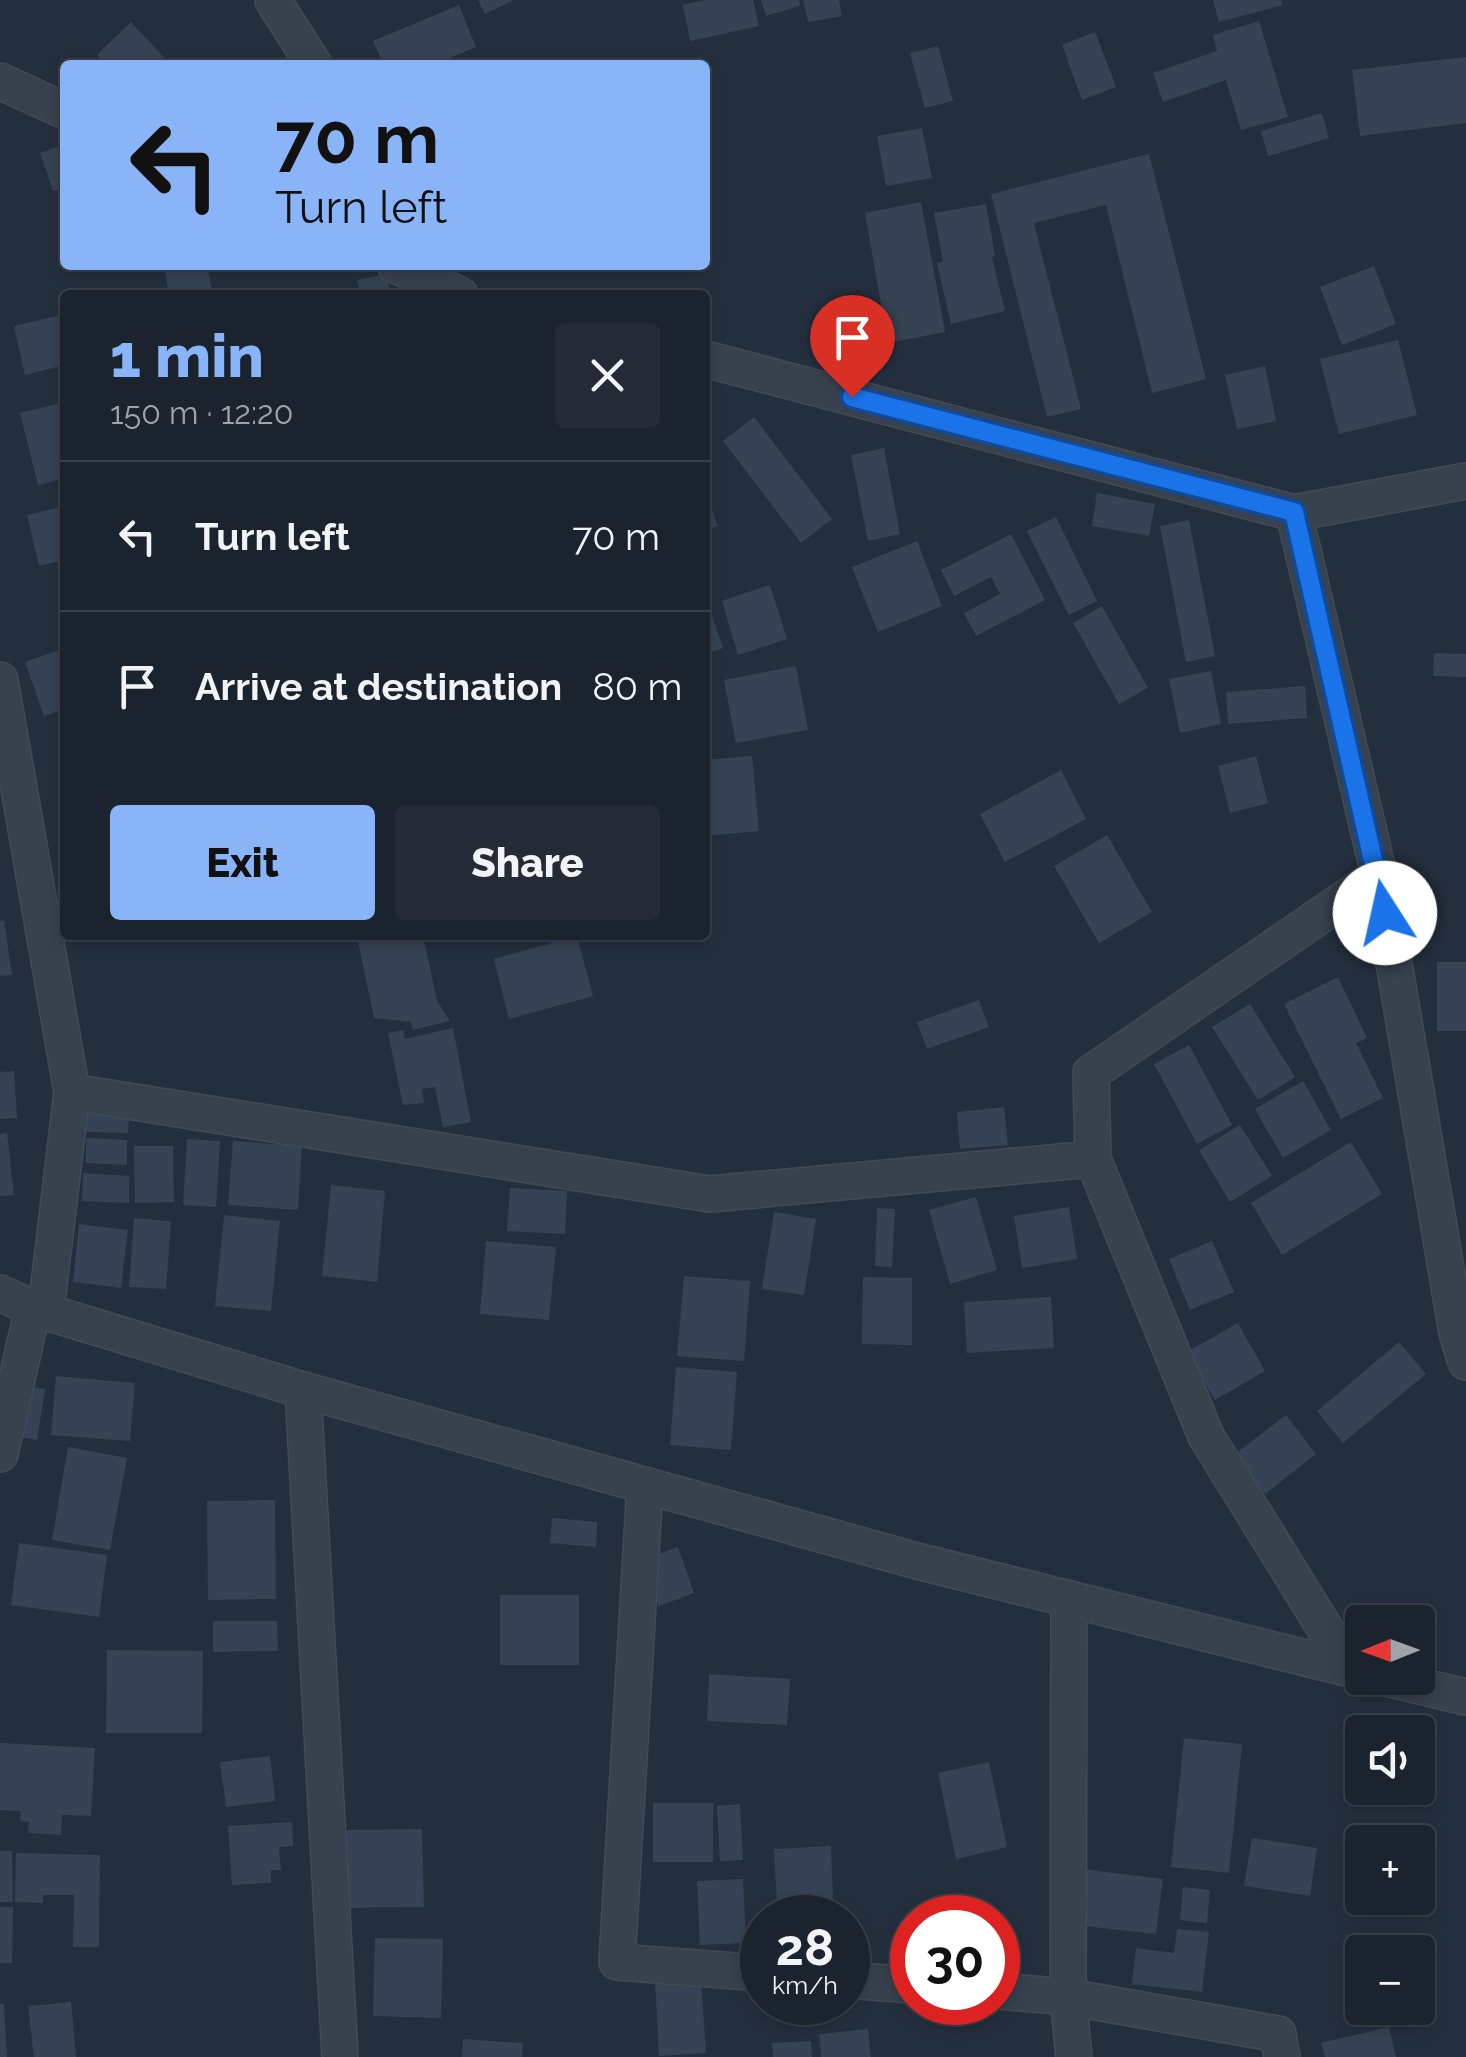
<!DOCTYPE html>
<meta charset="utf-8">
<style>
:root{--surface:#1b232e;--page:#242b36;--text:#f1f3f6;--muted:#a0a4aa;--line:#39404a;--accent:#8ab4f8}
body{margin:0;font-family:Raleway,sans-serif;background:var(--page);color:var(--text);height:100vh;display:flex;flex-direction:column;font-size:38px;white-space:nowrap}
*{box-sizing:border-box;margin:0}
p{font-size:32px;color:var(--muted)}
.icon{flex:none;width:55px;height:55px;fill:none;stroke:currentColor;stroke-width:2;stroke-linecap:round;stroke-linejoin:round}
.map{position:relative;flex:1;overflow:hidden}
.panel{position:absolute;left:60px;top:290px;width:650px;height:650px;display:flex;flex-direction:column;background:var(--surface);border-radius:10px;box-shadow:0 5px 15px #0003,0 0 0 2px var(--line)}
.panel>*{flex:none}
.banner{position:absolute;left:60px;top:60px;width:650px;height:210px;border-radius:10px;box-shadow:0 5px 15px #0003,0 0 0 2px var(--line);background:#8ab4f8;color:#111;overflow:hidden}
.needle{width:65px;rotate:269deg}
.controls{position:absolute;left:1345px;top:1605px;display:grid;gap:20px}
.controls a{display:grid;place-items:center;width:90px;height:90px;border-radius:10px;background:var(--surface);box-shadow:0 5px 15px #0003,0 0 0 2px var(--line);font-size:50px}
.speed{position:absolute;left:740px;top:1895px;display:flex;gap:20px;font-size:50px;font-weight:700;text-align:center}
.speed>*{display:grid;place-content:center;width:130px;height:130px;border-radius:50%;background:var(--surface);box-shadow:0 5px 15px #0003,0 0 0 2px var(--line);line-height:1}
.speed small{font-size:25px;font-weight:400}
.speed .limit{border:15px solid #d22;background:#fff;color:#111}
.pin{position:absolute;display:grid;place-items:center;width:85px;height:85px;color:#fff;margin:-102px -42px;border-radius:50% 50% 50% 0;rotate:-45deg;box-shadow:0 0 10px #0007}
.pin .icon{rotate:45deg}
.me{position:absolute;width:110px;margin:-55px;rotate:350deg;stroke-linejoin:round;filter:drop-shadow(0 0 8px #0008)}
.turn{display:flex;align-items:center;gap:35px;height:210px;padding:0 50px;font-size:45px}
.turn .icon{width:130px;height:130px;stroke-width:2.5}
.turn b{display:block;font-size:70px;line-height:85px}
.round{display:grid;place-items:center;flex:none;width:105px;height:105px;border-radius:10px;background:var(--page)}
.summary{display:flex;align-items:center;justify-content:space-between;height:170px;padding:0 50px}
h1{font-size:60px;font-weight:800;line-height:75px;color:var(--accent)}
.button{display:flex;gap:20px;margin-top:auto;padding:20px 50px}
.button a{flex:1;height:115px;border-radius:10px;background:var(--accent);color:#111;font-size:40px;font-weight:800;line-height:115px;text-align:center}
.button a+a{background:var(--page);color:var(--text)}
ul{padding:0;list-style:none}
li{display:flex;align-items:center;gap:30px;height:150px;padding:0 50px;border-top:2px solid var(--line)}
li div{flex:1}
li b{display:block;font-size:38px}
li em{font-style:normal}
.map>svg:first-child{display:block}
.building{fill:#364354}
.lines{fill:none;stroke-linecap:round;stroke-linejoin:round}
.street-casing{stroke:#414a57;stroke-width:38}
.street{stroke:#38414e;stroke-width:35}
.route-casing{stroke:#114b97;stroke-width:25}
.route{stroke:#1a73e8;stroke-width:18}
</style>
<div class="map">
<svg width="1466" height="2057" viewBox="0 0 1466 2057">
<rect width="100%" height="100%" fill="#242f3e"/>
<g class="building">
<polygon points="478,0 514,0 485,14"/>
<polygon points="705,0 753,0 759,26 690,41 683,5"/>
<polygon points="761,0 799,0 800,6 766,16"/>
<polygon points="803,0 839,0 842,16 808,22"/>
<polygon points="1213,0 1281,0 1283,5 1219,22"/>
<polygon points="459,5 476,47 433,65 384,65 373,41"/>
<polygon points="1259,21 1288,117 1241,130 1226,80 1163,102 1153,73 1217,51 1213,35"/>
<polygon points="131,22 171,65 106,65 97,55"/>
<polygon points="1095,32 1116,87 1082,100 1062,45"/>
<polygon points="938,46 953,101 925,108 910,53"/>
<polygon points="1466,57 1466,123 1360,136 1352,70"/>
<polygon points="1322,113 1329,138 1268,156 1261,131"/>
<polygon points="922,128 932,178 886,186 877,136"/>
<polygon points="65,144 65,187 53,191 40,153"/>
<polygon points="1149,154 1206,379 1152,393 1106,205 1034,223 1081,409 1047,417 991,194"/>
<polygon points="921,202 945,332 888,343 865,213"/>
<polygon points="986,204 995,256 992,257 1005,311 951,324 937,263 943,262 934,213"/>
<polygon points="164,265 207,265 213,295 169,295"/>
<polygon points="1374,266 1396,324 1342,345 1320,287"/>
<polygon points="386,274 391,295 360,295 357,280"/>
<polygon points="65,314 65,365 25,375 14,326"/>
<polygon points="1398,340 1417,415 1339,434 1320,359"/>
<polygon points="1265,366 1276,421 1237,429 1225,375"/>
<polygon points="65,402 65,478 38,485 20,413"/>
<polygon points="754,417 832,519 801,543 723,441"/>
<polygon points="884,448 900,534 868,541 851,455"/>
<polygon points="705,491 718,526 705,531"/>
<polygon points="1097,493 1155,504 1149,536 1092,526"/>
<polygon points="65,506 65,560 39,566 27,515"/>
<polygon points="1056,517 1097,601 1069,615 1027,531"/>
<polygon points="1189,520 1215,656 1186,662 1160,526"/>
<polygon points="1011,534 1045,600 976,636 964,613 1000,594 991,577 954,596 941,570"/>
<polygon points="917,541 942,606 878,632 852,567"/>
<polygon points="770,585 787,639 738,655 722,601"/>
<polygon points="705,595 723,648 705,654"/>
<polygon points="1102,606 1148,688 1119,704 1073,623"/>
<polygon points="65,648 65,709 44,716 25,662"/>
<polygon points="1434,653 1466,654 1466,677 1433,676"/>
<polygon points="796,666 808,730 736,743 724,680"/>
<polygon points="1211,671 1221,724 1180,733 1169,679"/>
<polygon points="1305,686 1307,718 1228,724 1226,692"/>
<polygon points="752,756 759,831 705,836 705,760"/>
<polygon points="1256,756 1268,803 1230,813 1218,766"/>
<polygon points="1061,770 1086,819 1005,862 980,814"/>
<polygon points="1107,835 1152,912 1099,943 1054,866"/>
<polygon points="4,920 12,975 0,976 0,921"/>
<polygon points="363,935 423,935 437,1001 450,1021 413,1030 411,1022 374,1018 357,936"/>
<polygon points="577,936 593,996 509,1019 494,959"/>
<rect x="1437" y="962" width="29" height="69"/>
<polygon points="1338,977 1367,1038 1356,1043 1383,1098 1341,1119 1284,1004"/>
<polygon points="979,1000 989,1027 927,1049 917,1022"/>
<polygon points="1250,1004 1295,1077 1258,1100 1212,1027"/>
<polygon points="453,1028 471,1122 443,1127 435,1087 422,1089 424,1103 403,1105 388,1033 403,1030 405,1039"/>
<polygon points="1189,1045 1232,1125 1197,1144 1154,1064"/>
<polygon points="14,1071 17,1118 0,1119 0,1072"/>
<polygon points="1303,1081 1331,1130 1283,1158 1255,1109"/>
<polygon points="1004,1107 1008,1145 960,1149 957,1112"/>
<polygon points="87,1114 129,1116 128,1133 86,1132"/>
<polygon points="1240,1125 1272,1176 1230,1202 1199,1150"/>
<polygon points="7,1133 14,1195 0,1196 0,1134"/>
<polygon points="86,1138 127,1140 127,1165 86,1163"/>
<polygon points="187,1139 220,1141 216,1207 183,1205"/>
<polygon points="233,1141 302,1146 298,1210 228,1205"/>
<polygon points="1351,1142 1382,1194 1282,1255 1251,1203"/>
<polygon points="134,1146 173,1146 174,1202 135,1203"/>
<polygon points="83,1173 129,1176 129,1203 82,1201"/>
<polygon points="331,1185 385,1191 377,1282 322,1276"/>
<polygon points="510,1188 567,1191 565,1234 507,1231"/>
<polygon points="976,1197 997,1270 950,1284 929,1210"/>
<polygon points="1069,1207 1077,1259 1022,1268 1014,1216"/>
<polygon points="877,1208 895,1209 892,1267 875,1266"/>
<polygon points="774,1212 816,1219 804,1295 762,1289"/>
<polygon points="224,1215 280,1221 271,1311 215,1306"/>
<polygon points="134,1218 171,1221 166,1289 129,1287"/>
<polygon points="79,1224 128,1230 121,1288 73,1282"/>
<polygon points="486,1241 556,1247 549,1320 480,1314"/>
<polygon points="1212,1241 1234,1292 1190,1310 1169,1259"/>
<polygon points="684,1276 750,1281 744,1361 677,1356"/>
<polygon points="863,1277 912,1278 912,1345 862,1344"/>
<polygon points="1051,1297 1054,1348 967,1353 964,1302"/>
<polygon points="1238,1323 1265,1371 1215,1400 1187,1352"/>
<polygon points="1399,1342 1426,1374 1343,1443 1317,1411"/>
<polygon points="676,1367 737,1372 731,1450 670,1445"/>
<polygon points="56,1376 135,1383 130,1441 51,1435"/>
<polygon points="17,1385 45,1389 37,1440 10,1435"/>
<polygon points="1286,1415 1316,1454 1265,1494 1235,1454"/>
<polygon points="68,1447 127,1458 110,1550 52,1540"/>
<polygon points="275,1500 276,1599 208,1600 207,1501"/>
<polygon points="552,1518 597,1522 596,1547 550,1543"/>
<polygon points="19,1543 107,1555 99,1617 11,1605"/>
<polygon points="678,1547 694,1593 659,1606 642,1560"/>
<rect x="500" y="1595" width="79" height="70"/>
<polygon points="213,1621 277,1621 278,1651 213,1652"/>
<polygon points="107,1650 203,1651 202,1733 106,1733"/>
<polygon points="709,1674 790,1679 787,1725 707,1721"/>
<polygon points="1184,1738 1242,1744 1229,1873 1171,1867"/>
<polygon points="0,1743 95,1748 91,1816 62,1815 61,1835 28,1833 29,1822 20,1821 21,1811 0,1810"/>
<polygon points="270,1756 275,1801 226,1807 220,1762"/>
<polygon points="989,1762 1007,1847 956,1859 938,1773"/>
<rect x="653" y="1803" width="60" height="59"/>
<polygon points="740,1804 743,1860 720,1861 717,1806"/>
<polygon points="292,1822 293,1846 279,1847 281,1870 271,1870 271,1883 232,1885 228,1826"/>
<polygon points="422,1829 424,1907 346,1908 345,1830"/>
<polygon points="1252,1838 1317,1848 1310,1896 1244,1886"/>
<polygon points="831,1846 833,1903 777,1905 774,1849"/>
<polygon points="0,1851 12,1851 13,1902 0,1902"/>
<polygon points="16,1853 100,1855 99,1947 73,1947 74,1895 43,1895 43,1903 15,1902"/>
<polygon points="1082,1869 1163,1879 1156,1934 1075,1925"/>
<polygon points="743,1879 746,1943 700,1945 697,1881"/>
<polygon points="1183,1887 1210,1890 1207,1923 1180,1920"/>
<polygon points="0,1907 13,1907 12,1963 0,1963"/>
<polygon points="1177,1929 1209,1932 1202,1992 1132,1984 1136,1948 1174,1953"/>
<polygon points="375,1938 443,1939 441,2018 373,2016"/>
<polygon points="701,1979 706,2053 659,2056 655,1981"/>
<polygon points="71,2002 76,2057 34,2057 28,2006"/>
<polygon points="0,2004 4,2004 7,2057 0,2057"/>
<polygon points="1389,2027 1396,2057 1325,2057 1321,2043"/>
<polygon points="868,2029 871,2057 821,2057 819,2034"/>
<polygon points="463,2039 523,2043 522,2057 462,2057"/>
<polygon points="811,2041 812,2057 773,2057 772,2043"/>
</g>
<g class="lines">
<defs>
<g id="street">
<polyline points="273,0 314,65"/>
<polyline points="0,81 65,111"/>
<polyline points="395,265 460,295"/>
<polyline points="705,359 1294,513 1466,481"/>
<polyline points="1294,513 1379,875 1457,1333 1466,1362"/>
<polyline points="0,680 72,1092 46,1310"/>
<polyline points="72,1092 710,1194 1093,1159"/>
<polyline points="0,1293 33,1308 303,1390 917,1561 1362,1672"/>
<polyline points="303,1390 340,2057"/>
<polyline points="0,1454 33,1308"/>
<polyline points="645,1485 617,1962 762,1973"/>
<polyline points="1350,1669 1206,1436 1093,1159 1091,1073 1379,875"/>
<polyline points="1386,1678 1466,1697"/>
<polyline points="848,1980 912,1985"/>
<polyline points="998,1991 1068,1997 1069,1599"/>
<polyline points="1074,2057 1068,1997 1278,2034 1282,2057"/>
</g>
</defs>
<use href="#street" class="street-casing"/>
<use href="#street" class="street"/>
</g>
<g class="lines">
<defs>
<polyline id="route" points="852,397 1294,512 1385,913"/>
</defs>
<use href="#route" class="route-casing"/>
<use href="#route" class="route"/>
</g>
</svg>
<div class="controls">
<a><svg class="needle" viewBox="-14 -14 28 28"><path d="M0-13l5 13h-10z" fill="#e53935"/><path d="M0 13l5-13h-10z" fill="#a0a4aa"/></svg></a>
<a><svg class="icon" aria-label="sound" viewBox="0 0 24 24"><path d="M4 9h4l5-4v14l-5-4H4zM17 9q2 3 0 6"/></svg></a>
<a>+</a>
<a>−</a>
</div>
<div class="speed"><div>28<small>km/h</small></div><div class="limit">30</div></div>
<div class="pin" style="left:852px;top:397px;background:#d93025"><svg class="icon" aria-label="arrive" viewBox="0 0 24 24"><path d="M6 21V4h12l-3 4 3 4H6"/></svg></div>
<svg class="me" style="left:1385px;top:913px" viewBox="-20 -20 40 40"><circle r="19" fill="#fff"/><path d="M0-13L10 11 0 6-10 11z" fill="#1a73e8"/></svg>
<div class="banner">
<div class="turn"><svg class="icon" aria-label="left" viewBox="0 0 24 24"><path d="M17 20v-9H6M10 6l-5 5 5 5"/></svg><div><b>70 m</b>Turn left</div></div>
</div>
<section class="panel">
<div class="summary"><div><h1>1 min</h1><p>150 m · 12:20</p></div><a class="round"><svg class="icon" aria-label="close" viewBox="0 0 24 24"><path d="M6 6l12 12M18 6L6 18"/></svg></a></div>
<ul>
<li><svg class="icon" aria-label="left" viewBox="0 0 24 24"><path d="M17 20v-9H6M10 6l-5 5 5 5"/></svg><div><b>Turn left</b></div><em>70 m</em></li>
<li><svg class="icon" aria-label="arrive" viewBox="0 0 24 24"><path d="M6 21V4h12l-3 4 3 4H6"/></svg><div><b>Arrive at destination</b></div><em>80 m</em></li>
</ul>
<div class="button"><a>Exit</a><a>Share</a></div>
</section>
</div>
